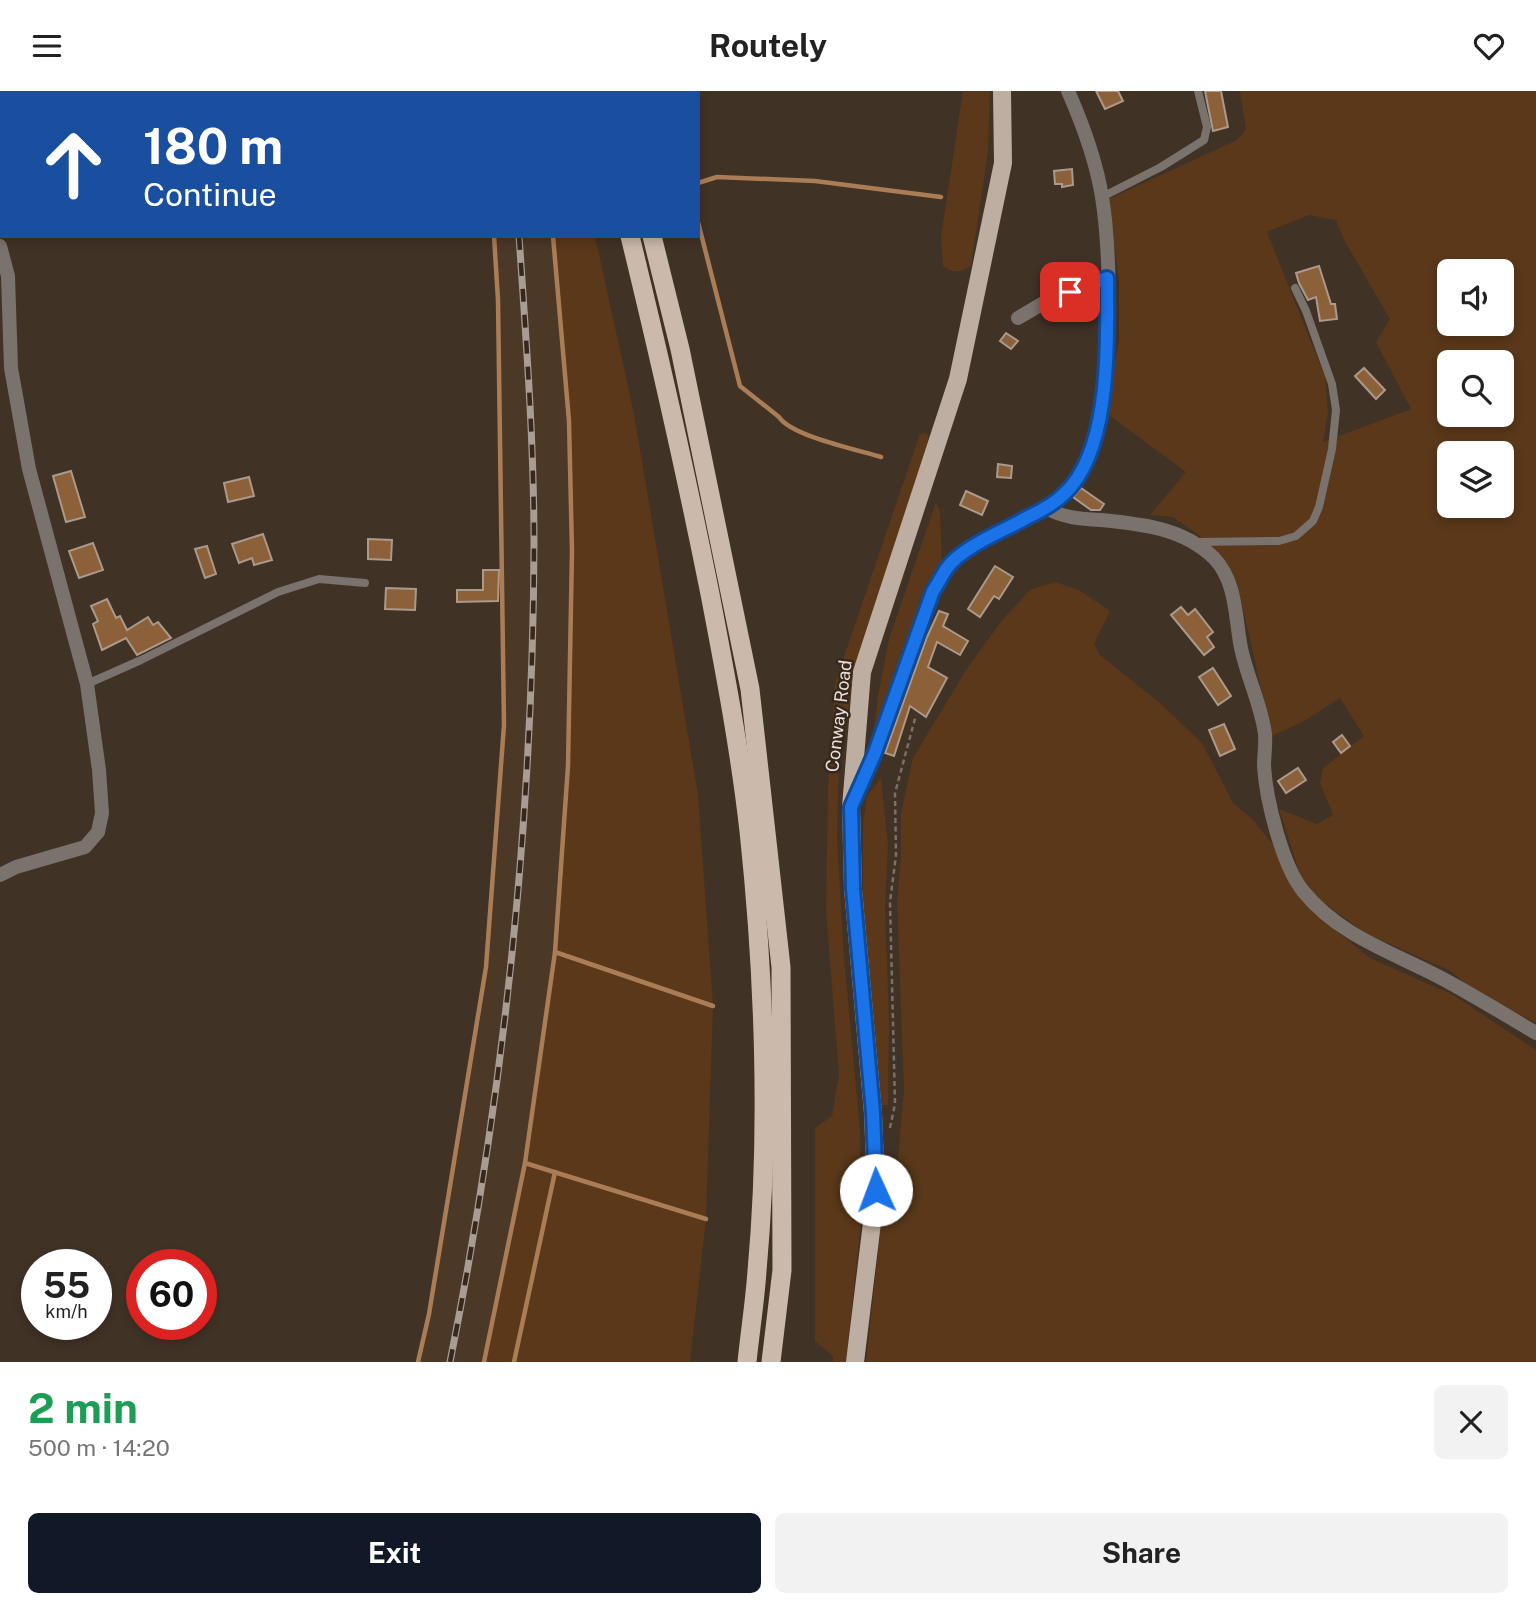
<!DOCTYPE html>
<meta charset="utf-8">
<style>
:root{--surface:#fff;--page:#f2f2f2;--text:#222;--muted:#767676;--accent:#111827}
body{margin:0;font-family:"Public Sans",sans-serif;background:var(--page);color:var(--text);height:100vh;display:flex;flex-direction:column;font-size:26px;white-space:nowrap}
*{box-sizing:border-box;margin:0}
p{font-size:23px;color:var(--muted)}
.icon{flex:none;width:38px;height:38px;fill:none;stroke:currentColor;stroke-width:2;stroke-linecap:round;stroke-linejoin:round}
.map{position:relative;height:1271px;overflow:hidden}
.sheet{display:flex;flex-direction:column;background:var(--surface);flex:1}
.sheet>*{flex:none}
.hud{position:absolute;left:0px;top:0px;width:700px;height:147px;box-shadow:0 4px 10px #0003;background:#1a4fa0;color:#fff;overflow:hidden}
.tools{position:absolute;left:1437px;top:168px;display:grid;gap:14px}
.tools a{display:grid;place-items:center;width:77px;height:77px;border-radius:10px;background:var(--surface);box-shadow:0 4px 10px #0003;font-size:35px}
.speed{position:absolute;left:21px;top:1158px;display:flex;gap:14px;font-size:35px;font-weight:700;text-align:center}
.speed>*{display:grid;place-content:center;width:91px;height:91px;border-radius:50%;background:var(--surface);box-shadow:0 4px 10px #0003;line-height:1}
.speed small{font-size:18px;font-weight:400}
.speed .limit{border:10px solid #d22;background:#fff;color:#111}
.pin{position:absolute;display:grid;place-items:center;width:60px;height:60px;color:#fff;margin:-30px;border-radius:14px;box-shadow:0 4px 10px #0006}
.me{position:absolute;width:77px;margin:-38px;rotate:358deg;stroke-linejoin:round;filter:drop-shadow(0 0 5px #0008)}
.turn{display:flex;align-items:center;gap:24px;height:147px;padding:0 28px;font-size:32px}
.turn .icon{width:91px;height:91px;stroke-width:2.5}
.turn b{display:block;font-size:49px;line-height:60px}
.round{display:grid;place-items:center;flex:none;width:74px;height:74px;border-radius:10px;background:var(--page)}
.headline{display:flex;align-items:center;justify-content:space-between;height:119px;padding:0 28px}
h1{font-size:42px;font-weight:700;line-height:52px;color:#1e9e55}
.action{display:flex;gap:14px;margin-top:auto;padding:14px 28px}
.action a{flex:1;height:80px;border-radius:10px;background:var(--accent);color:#fff;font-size:28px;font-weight:700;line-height:80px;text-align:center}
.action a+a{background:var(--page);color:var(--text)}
header{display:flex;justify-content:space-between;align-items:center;height:91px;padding:0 28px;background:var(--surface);font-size:32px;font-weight:700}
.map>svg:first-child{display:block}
.built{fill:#4c3827}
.green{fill:#5a3819;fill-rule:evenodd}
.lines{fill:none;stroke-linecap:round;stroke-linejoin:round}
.stream{stroke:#aa7d56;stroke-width:4.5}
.building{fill:#8c613a;stroke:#ab9a8b;stroke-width:2}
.path{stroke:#7d6f65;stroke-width:2.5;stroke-dasharray:5 3.5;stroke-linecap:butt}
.service{stroke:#7a726c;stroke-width:8}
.minor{stroke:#7a726c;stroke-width:14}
.primary{stroke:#beaea1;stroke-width:18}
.trunk{stroke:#cbbaac;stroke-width:19}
.rail-casing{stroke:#a89c93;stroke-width:7}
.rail{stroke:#37281c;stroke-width:4.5;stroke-dasharray:13;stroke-linecap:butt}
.route-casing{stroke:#114b97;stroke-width:18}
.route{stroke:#1a73e8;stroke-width:12}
.labels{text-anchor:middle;stroke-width:5;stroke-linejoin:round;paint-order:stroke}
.street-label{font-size:18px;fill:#eae0d9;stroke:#37281c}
</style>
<header><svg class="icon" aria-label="menu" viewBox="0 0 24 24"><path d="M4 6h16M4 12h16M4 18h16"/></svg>Routely<svg class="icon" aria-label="heart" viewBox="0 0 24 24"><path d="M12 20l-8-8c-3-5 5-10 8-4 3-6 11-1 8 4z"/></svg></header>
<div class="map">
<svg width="1536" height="1271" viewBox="0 0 1536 1271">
<rect width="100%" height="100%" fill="#413226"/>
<polygon class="built" points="494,145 553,145 569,330 572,460 568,675 555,861 525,1072 484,1271 418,1271 429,1223 486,876 504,634 498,209"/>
<g class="green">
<path d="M963 0H990L988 61 971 175C961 182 953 182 943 175L941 146Z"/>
<path d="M1240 0H1536V932L1470 897 1451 880 1367 843 1320 809 1301 786 1279 718 1317 733 1333 724 1320 692 1323 677 1364 645 1340 607 1304 630 1272 645 1237 492 1223 469 1199 444 1173 426 1150 424 1186 381 1106 322 1119 249V191L1109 108 1237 49 1246 39ZM1309 124 1336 129 1344 149 1390 228 1376 251 1411 318 1323 351 1328 321 1325 286 1267 141ZM1449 180H1502V233H1449ZM1449 271H1502V324H1449ZM1449 362H1502V415H1449Z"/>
<polygon points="553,145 595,145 634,323 698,704 713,915 706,1128 690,1271 486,1271 525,1072 555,861 568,675 572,460 569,330"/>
<polygon points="926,342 929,346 855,579 839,671 837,748 844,866 860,1040 862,1121 846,1271 833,1271 833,1265 815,1250 815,1037 832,1025 839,984 826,820 828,697 835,592 920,343"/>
<polygon points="936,411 940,421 942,474 920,509 886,616 873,648 878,605 889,548"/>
<polygon points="1055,491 1079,499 1110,520 1094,553 1099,563 1162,614 1202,652 1233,712 1253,729 1274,755 1292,797 1316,824 1370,867 1453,904 1536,959 1536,1271 866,1271 884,1106 894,1112 904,999 897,810 901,765 901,723 913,667 968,576 1003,528 1030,499"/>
<polygon points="881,687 888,754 885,816 889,929 888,1014 881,1014 871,921 863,813 863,733 867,705"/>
</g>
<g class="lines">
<g class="stream">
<polyline points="481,0 481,2"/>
<polyline points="535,0 535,2"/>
<polyline points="667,0 667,2"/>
<polyline points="698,92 717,86 815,90 941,106"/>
<path d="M698 131 740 295 779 326C791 345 858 359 881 366"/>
<polyline points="555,861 713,915"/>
<polyline points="525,1072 706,1128"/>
<polyline points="418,1271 429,1223 486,876 504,634 498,209 494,145"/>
<polyline points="484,1271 525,1072 555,861 568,675 572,460 569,330 553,145"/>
<polyline points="514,1271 555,1081"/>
</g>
</g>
<g class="building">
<polygon points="1096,0 1118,0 1123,10 1105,18"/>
<polygon points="1205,0 1221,0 1228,36 1213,40"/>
<polygon points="1072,78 1073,94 1062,96 1062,93 1055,93 1054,80"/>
<polygon points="1319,175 1331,213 1335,213 1337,228 1320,230 1316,206 1308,209 1299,192 1296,182"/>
<polygon points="1006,242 1018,250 1011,258 1000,250"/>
<polygon points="1364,277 1385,299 1376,308 1355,285"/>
<polygon points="998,373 1012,375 1011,387 997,386"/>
<polygon points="71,380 85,426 66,431 53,385"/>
<polygon points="249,386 254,405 228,411 224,392"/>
<polygon points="1081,397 1104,413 1100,419 1091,419 1073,406"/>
<polygon points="966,400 988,410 982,424 960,414"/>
<polygon points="263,443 272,469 254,474 252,467 239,472 232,453"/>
<polygon points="368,448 392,449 391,469 368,468"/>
<polygon points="93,452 103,479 79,487 69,460"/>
<polygon points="207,455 216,483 205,487 195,458"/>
<polygon points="995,475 1013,486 999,508 994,505 980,526 968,518"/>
<polygon points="483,479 499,479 498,510 457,511 457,499 483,499"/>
<polygon points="386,497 416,498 415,519 385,518"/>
<polygon points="107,508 116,527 120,525 127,539 148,526 153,534 158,531 171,547 137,564 126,547 102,559 93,533 98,530 91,515"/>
<polygon points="1181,516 1188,524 1195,518 1213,541 1207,546 1214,556 1204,564 1171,524"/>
<polygon points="939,520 948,523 943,535 968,550 960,564 937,551 928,576 947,587 926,626 910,615 894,665 885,662 927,546"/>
<polygon points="1213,577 1231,605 1218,614 1199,586"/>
<polygon points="1224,633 1235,658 1220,665 1209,639"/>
<polygon points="1342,644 1350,655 1341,662 1333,651"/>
<polygon points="1298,677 1306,689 1286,702 1278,690"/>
</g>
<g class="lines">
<polyline class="path" points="890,1037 895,1013 890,811 896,764 895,702 916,624"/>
<g class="service">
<polyline points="1102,106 1161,76 1204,49 1207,36 1198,0"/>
<polyline points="1197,451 1279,450 1296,445 1313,430 1319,416 1332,358 1336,319 1332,293 1306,220 1295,197"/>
<polyline points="87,593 141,569 278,501 319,488 365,492"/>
</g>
<g class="minor">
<polyline points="0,155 8,185 11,277 29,378 87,593 99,679 102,722 98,741 85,756 16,776 0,784"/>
<polyline points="1018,227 1052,207 1107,187"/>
<path d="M1046 417C1064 427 1081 428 1101 429 1142 433 1183 437 1214 467 1237 491 1235 527 1241 557 1247 586 1261 613 1265 643 1266 654 1264 664 1264 675 1266 708 1282 774 1303 800 1340 846 1395 862 1445 889 1476 906 1506 924 1536 942"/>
<path d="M854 708 874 664 933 500C938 491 943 480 950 473 982 442 1030 433 1063 404 1117 358 1113 173 1102 106 1096 69 1083 34 1068 0"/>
</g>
<polyline class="primary" points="855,1271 876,1099 873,1022 853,798 851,716 862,581 958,288 1003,72 1002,0"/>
<g class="trunk">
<polyline points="593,0 594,2"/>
<polyline points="615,0 615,2"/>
<path d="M630 145C659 264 686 383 710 503 725 581 740 660 749 740 764 881 770 1039 757 1180 755 1210 750 1241 747 1271"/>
<polyline points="652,145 680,258 750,598 781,876 782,1179 771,1271"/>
</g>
<defs>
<g id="rail">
<polyline points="513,0 513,2"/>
<path d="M450 1271C504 1001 533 727 534 452 534 350 526 247 519 145"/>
</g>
</defs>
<use href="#rail" class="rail-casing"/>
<use href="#rail" class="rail"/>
</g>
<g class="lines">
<defs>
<path id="route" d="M876 1099 873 1021 853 798 851 716 874 664 933 500C938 493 942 484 947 477 963 455 1004 440 1028 426 1041 420 1054 413 1064 403 1112 359 1107 248 1107 187L1070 201"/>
</defs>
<use href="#route" class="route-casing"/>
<use href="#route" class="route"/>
</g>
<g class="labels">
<g class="street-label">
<text transform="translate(839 625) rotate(-83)" y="6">Conway Road</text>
</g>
</g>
</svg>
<div class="tools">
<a><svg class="icon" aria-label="sound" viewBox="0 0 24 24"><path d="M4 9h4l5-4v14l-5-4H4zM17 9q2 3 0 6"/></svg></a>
<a><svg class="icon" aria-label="search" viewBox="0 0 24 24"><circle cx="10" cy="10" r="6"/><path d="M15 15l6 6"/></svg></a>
<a><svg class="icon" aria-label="layers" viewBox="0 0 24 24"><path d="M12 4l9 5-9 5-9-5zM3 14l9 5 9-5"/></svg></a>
</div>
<div class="speed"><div>55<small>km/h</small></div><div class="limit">60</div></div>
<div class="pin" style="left:1070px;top:201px;background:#d93025"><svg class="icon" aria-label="arrive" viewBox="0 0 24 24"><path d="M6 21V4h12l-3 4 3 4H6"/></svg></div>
<svg class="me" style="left:876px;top:1099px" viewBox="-20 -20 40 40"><circle r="19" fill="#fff"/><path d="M0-13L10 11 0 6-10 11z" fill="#1a73e8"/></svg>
<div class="hud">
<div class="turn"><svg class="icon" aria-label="ahead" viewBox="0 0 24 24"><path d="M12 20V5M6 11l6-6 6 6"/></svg><div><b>180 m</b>Continue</div></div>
</div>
</div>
<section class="sheet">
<div class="headline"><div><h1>2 min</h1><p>500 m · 14:20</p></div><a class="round"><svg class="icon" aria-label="close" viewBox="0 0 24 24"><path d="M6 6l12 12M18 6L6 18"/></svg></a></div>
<div class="action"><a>Exit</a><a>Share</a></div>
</section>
